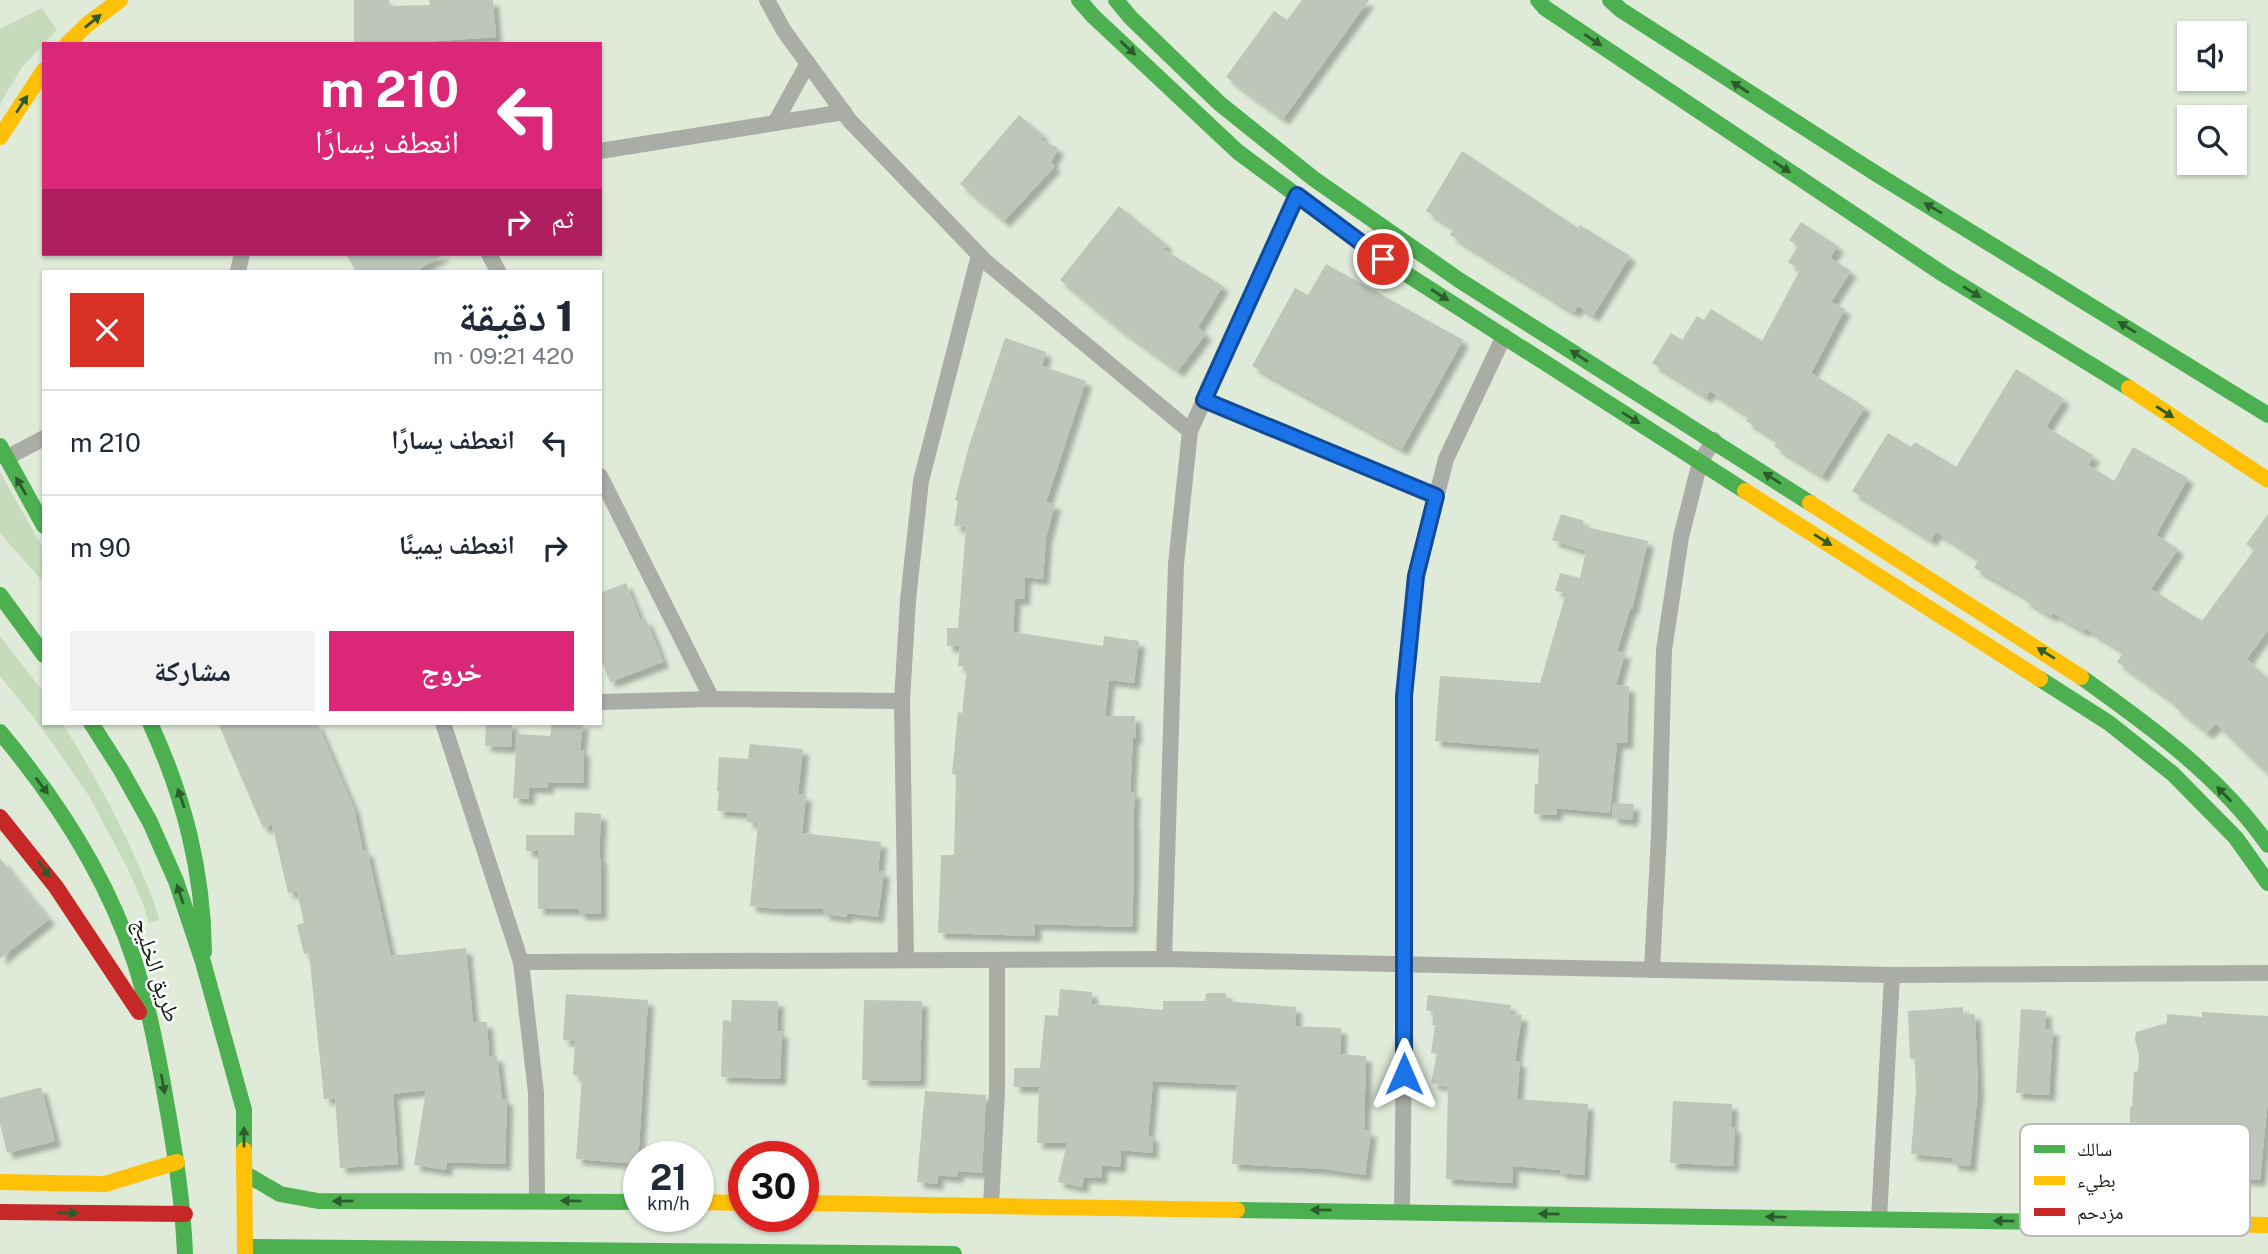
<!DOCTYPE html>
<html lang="ar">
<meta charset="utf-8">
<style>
:root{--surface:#fff;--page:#f2f2f3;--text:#1f2937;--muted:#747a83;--line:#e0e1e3;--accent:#db2777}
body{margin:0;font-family:"Public Sans","Noto Naskh Arabic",sans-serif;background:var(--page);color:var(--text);direction:rtl;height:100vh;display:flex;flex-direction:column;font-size:26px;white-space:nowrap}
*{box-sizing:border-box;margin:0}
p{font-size:23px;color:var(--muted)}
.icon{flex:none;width:38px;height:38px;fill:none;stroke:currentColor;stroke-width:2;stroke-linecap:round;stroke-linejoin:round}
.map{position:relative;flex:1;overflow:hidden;direction:ltr}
.sheet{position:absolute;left:42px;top:270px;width:560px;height:455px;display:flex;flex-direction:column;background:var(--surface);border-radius:0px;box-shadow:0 2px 5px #0004;direction:rtl}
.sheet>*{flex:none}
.guide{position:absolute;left:42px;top:42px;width:560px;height:214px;border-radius:0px;box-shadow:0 2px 5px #0004;direction:rtl;background:#db2777;color:#fff;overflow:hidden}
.fabs{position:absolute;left:2177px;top:21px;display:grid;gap:14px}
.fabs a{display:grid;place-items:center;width:70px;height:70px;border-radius:0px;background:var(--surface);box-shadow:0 2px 5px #0004;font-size:35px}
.speed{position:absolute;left:623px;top:1141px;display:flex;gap:14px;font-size:35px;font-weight:700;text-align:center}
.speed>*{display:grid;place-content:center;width:91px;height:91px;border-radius:50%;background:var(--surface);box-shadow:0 2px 5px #0004;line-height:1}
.speed small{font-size:18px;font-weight:400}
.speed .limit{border:10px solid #d22;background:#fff;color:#111}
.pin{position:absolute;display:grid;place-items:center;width:60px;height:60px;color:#fff;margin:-30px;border:4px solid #fff;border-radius:50%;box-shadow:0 2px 7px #0007}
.me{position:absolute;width:77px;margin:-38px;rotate:0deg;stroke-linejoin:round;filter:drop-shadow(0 0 5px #0008)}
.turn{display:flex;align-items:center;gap:24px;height:147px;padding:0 28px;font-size:32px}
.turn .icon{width:91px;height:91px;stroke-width:2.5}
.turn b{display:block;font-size:49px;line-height:60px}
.then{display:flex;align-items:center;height:66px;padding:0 28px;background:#0003;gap:14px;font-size:26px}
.round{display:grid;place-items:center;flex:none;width:74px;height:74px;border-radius:0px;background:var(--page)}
.summary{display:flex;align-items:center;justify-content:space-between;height:119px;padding:0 28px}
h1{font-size:42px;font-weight:800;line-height:52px}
.button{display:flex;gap:14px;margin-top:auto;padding:14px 28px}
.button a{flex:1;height:80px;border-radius:0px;background:var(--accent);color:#fff;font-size:28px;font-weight:800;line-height:80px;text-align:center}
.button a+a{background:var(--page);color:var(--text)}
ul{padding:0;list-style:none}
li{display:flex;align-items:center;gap:21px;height:105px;padding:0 28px;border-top:2px solid var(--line)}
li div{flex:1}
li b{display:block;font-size:26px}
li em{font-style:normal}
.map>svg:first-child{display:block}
.green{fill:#c6dbbc}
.building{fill:#bdc6b9;filter:url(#shadow)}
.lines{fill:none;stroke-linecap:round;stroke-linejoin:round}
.lane{stroke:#a9ada6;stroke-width:8}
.street{stroke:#a9ada6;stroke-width:16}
.fast{stroke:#4caf50;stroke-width:16}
.slow{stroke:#ffc107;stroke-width:16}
.jam{stroke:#c62828;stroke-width:16}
.oneway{fill:#2c5c2c}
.route-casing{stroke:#114b97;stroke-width:18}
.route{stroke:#1a73e8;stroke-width:12}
.labels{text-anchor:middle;stroke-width:5;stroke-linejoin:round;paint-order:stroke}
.street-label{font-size:23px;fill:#12190e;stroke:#fff}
.key{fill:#fff;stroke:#b8bab7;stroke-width:2}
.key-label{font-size:19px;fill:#12190e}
</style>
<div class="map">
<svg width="2268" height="1254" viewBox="0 0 2268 1254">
<defs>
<filter id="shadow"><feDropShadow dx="6" dy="6" stdDeviation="2" flood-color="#0004"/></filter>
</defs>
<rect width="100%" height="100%" fill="#dfead9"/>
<g class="green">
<polygon points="42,8 57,30 22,67 0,104 0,29"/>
<polygon points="0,472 44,550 44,583 0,533"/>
<path d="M0 636 44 693V723H62C89 765 113 809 134 855 143 876 154 898 159 920L149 923 142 901 128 869 89 796 42 728 0 676Z"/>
</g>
<g class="building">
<polygon points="354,0 389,0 390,6 430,5 429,0 493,0 496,37 422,42 422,44 354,44"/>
<polygon points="1302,0 1369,0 1283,119 1226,77 1274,11 1287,20"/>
<polygon points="1019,115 1043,135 1040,139 1058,148 1051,162 1055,166 1004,221 960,184"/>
<polygon points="1462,151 1578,228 1580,225 1630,256 1593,316 1578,306 1574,312 1560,304 1450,235 1454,228 1426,211"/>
<polygon points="1119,206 1167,245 1163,249 1223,286 1198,327 1206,334 1178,371 1117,327 1060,280"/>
<polygon points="1801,222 1838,246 1830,258 1851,271 1831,302 1845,309 1811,373 1865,407 1822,476 1774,446 1778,441 1746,421 1749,416 1710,391 1706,397 1652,363 1671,333 1682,340 1697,316 1704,320 1711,309 1762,341 1800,270 1788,262 1798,246 1789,240"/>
<polygon points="346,254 445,254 416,271 356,271"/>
<polygon points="1326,264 1463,340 1402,449 1252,366 1295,288 1308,295"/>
<polygon points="1005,338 1046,352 1042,366 1086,381 1046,502 1055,504 1046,538 1043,579 1025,577 1024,599 1015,599 1013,632 1103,646 1104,636 1139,641 1134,683 1109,680 1105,716 1135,716 1136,738 1133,738 1130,792 1135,792 1133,823 1134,823 1134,870 1132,927 1035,924 1035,936 938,933 941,855 954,855 956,775 952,774 958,712 962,713 967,667 958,666 960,646 947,646 947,628 958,628 966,527 954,526 958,501 955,500 969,446"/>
<polygon points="2016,369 2064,399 2046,427 2094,456 2088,465 2114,481 2133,447 2188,478 2156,535 2178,549 2151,589 2202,621 2254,550 2246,544 2268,514 2268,630 2247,659 2268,679 2268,774 2216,724 2207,733 2174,706 2176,704 2117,662 2124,652 2085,628 2084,631 2053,613 2051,616 2024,600 2026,597 1974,568 1979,559 1936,532 1931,540 1852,491 1888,433 1911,447 1915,442 1956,467"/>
<polygon points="1561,514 1584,521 1582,526 1648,541 1632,609 1630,609 1617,651 1625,653 1616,685 1629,686 1627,743 1617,743 1610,813 1557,808 1556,815 1534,814 1535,784 1538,784 1539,749 1435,741 1440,676 1540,683 1566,593 1555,591 1560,573 1580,578 1586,551 1552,540"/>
<polygon points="626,583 641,621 646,619 663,662 610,682 600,657 600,593"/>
<polygon points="218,723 317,723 354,809 363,851 367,850 391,956 466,948 473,1022 487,1022 489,1056 497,1056 502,1099 507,1099 505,1164 447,1162 446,1170 414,1165 426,1090 393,1094 398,1164 340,1168 335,1098 324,1099 309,953 304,954 297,925 304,923 297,891 288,893 272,824 263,828"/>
<polygon points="486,723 512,723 511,747 485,746"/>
<polygon points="552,723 583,723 580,750 584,750 583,783 548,782 548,788 529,787 529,799 513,798 517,734 550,736"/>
<polygon points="750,744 803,749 798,794 806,795 802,833 881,842 878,871 884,871 878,917 847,913 847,917 823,914 824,909 779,909 750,906 758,823 747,822 748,813 717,811 719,791 717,791 719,757 748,759"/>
<polygon points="1613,803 1634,804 1632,820 1612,818"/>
<polygon points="575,812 601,814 599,858 601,858 601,914 579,914 579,909 538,909 538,851 526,851 526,835 574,835"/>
<polygon points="0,858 49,919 0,959"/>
<polygon points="1060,989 1092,992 1091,1004 1163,1010 1163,1001 1205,1001 1206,993 1226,993 1226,1001 1296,1007 1295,1026 1341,1028 1340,1054 1366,1056 1364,1130 1371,1131 1365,1175 1325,1169 1232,1164 1237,1085 1153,1081 1148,1136 1153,1136 1152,1153 1121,1150 1120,1167 1102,1165 1101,1178 1084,1177 1082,1187 1058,1182 1067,1143 1037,1143 1039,1087 1014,1087 1014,1068 1040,1068 1045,1015 1058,1016"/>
<polygon points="566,994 648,1000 638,1164 576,1159 582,1076 573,1075 575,1041 563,1040"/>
<polygon points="1428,995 1511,1005 1510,1014 1522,1015 1515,1061 1520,1061 1517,1099 1588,1104 1584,1175 1560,1173 1560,1170 1513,1166 1512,1183 1446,1179 1448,1087 1431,1083 1437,1054 1431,1053 1435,1025 1432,1025 1434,1012 1426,1010"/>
<polygon points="732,1000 778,1001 777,1031 782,1032 780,1079 721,1077 723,1020 731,1021"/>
<polygon points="864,1000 922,1001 920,1081 862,1080"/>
<polygon points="1963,1007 1963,1015 1975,1014 1978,1091 1970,1166 1952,1164 1953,1158 1911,1154 1916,1091 1915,1059 1910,1059 1908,1011"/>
<polygon points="2021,1009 2046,1011 2045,1029 2053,1029 2049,1095 2016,1093"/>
<polygon points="2202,1012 2268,1016 2268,1098 2260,1180 2240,1179 2238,1193 2199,1189 2200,1179 2165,1177 2165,1173 2130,1172 2130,1107 2132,1107 2134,1072 2138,1071 2139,1054 2135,1040 2136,1032 2167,1023 2167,1014 2202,1017"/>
<polygon points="41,1087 55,1141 7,1153 0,1124 0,1098"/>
<polygon points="925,1091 986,1095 982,1173 958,1171 957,1177 938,1175 937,1184 917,1182"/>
<polygon points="1673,1101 1732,1104 1731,1127 1735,1127 1733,1166 1670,1163"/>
</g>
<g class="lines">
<polyline class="lane" points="1204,400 1436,496"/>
<g class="street">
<polyline points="767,0 784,31 850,121 986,262 1190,431"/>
<polyline points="775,123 808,63"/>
<polyline points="600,151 844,112"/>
<polyline points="489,254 498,271"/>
<polyline points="238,271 242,254"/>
<polyline points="6,458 44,438"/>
<polyline points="600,476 712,699"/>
<polyline points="600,702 712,699 902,701"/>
<polyline points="443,723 521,962 536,1093 537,1201"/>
<polyline points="1164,959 1176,564 1190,431 1297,195"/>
<polyline points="906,960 902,701 908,600 921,481 979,255"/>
<polyline points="521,962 1164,959 1892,975 2268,973"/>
<polyline points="1652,970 1659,834 1664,650 1681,537 1700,462 1714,440"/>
<polyline points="991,1205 997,1091 997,960"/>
<polyline points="1402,1211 1405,965 1404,696 1416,576 1446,459 1504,336"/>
<polyline points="1879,1219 1892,975"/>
</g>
<g class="fast">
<polyline points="1079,0 1093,16 1238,152 1383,259 1745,491"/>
<polyline points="1116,0 1130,17 1219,103 1314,179 1459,280 1810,503"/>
<polyline points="1538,0 1545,8 1943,274 2129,388"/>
<polyline points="1610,0 1621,10 1875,173 2268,415"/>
<polyline points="0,446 44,526"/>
<polyline points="0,595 44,655"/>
<path d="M2081 677C2148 725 2220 776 2268 845"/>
<polyline points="2040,679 2109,723 2173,774 2236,838 2268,883"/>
<polyline points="91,723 121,770 150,822 176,881 203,962 244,1110 244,1150"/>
<path d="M150 723C184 797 203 870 204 952"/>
<path d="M0 732C57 800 106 875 134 960 149 1006 158 1054 166 1101 175 1152 183 1202 185 1254"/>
<polyline points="244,1173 280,1194 318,1201 639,1202"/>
<polyline points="1237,1210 2124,1223"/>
<polyline points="245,1247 954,1254"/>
</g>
<g class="slow">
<polyline points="67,44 89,23 120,0"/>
<polyline points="0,137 44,70"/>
<polyline points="2129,388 2268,480"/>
<polyline points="1745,491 2040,679"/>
<polyline points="1810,503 2081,677"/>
<polyline points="244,1150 245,1254"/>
<polyline points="0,1182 105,1184 177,1162"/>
<polyline points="698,1202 744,1203"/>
<polyline points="803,1203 1237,1210"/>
<polyline points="2124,1223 2268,1225"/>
</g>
<g class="jam">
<polyline points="0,817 56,887 139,1012"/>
<polyline points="0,1212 185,1214"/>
</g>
</g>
<defs><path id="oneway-solid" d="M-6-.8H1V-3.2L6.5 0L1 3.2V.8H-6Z" transform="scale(1.75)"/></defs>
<g class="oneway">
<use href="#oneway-solid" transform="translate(93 21) rotate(-39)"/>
<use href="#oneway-solid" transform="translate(1593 40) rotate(34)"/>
<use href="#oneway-solid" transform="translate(1128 48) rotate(43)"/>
<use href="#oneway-solid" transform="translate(1740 87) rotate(-147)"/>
<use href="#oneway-solid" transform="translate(22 104) rotate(-57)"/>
<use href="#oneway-solid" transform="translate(1782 167) rotate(34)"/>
<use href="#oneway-solid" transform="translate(1933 208) rotate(-149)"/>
<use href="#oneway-solid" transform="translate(1972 292) rotate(32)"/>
<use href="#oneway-solid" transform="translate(1440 295) rotate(33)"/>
<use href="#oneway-solid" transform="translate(2127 327) rotate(-148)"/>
<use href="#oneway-solid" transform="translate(1579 356) rotate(-147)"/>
<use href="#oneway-solid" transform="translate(2165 412) rotate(33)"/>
<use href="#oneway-solid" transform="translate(1631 418) rotate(32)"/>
<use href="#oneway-solid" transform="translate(1772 478) rotate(-147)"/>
<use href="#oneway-solid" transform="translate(21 486) rotate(-120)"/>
<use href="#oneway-solid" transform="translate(1823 540) rotate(32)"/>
<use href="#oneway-solid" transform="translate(2046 653) rotate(-148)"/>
<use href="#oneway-solid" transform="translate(42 786) rotate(53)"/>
<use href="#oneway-solid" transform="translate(2224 794) rotate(-134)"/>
<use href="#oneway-solid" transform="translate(181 798) rotate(-109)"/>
<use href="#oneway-solid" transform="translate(44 869) rotate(54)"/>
<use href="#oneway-solid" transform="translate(180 894) rotate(-109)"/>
<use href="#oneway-solid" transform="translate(163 1084) rotate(80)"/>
<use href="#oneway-solid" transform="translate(244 1137) rotate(-90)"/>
<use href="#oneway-solid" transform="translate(343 1201) rotate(179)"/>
<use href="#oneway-solid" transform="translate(571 1201) rotate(-179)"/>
<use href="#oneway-solid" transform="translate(1321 1210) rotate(-179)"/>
<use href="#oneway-solid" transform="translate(68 1213) rotate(1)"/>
<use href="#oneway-solid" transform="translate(1549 1214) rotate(-179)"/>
<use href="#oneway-solid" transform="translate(1776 1217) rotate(-179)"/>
<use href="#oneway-solid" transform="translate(2004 1221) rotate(-179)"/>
</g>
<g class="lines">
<defs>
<polyline id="route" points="1383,259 1297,195 1204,400 1436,496 1416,576 1404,696 1404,1074"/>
</defs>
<use href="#route" class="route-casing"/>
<use href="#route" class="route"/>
</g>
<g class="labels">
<g class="street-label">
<text transform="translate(157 970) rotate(72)" y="8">طريق الخليج</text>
</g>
</g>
<rect x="2020" y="1124" width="230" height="112" rx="10" class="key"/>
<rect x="2034" y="1145" width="31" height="8" fill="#4caf50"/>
<rect x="2034" y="1176" width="31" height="9" fill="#ffc107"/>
<rect x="2034" y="1208" width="31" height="8" fill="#c62828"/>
<g class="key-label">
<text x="2077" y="1156">سالك</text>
<text x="2077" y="1187">بطيء</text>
<text x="2077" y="1219">مزدحم</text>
</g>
</svg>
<div class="fabs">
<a><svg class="icon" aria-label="sound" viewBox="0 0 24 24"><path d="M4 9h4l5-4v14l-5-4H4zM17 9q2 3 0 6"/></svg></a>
<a><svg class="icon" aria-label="search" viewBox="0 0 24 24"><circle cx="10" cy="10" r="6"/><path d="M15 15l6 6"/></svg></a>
</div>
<div class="speed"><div>21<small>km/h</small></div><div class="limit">30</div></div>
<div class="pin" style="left:1383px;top:259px;background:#d93025"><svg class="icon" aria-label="arrive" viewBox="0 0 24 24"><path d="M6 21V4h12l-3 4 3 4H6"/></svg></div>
<svg class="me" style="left:1404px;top:1074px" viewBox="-20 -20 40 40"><path d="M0-17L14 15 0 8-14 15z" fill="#1a73e8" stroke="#fff" stroke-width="4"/></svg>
<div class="guide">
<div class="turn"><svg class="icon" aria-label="left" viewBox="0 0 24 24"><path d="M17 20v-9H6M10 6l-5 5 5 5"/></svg><div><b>210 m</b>انعطف يسارًا</div></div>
<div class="then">ثم<svg class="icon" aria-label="right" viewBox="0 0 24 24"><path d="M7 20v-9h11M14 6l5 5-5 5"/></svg></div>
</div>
<section class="sheet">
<div class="summary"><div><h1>1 دقيقة</h1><p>420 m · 09:21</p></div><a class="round" style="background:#d93025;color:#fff"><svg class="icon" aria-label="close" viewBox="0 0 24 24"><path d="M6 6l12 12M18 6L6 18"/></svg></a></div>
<ul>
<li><svg class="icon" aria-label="left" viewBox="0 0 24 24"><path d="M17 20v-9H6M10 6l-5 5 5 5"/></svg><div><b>انعطف يسارًا</b></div><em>210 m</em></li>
<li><svg class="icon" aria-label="right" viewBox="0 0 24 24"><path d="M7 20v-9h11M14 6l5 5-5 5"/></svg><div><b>انعطف يمينًا</b></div><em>90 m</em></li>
</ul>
<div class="button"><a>خروج</a><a>مشاركة</a></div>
</section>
</div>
